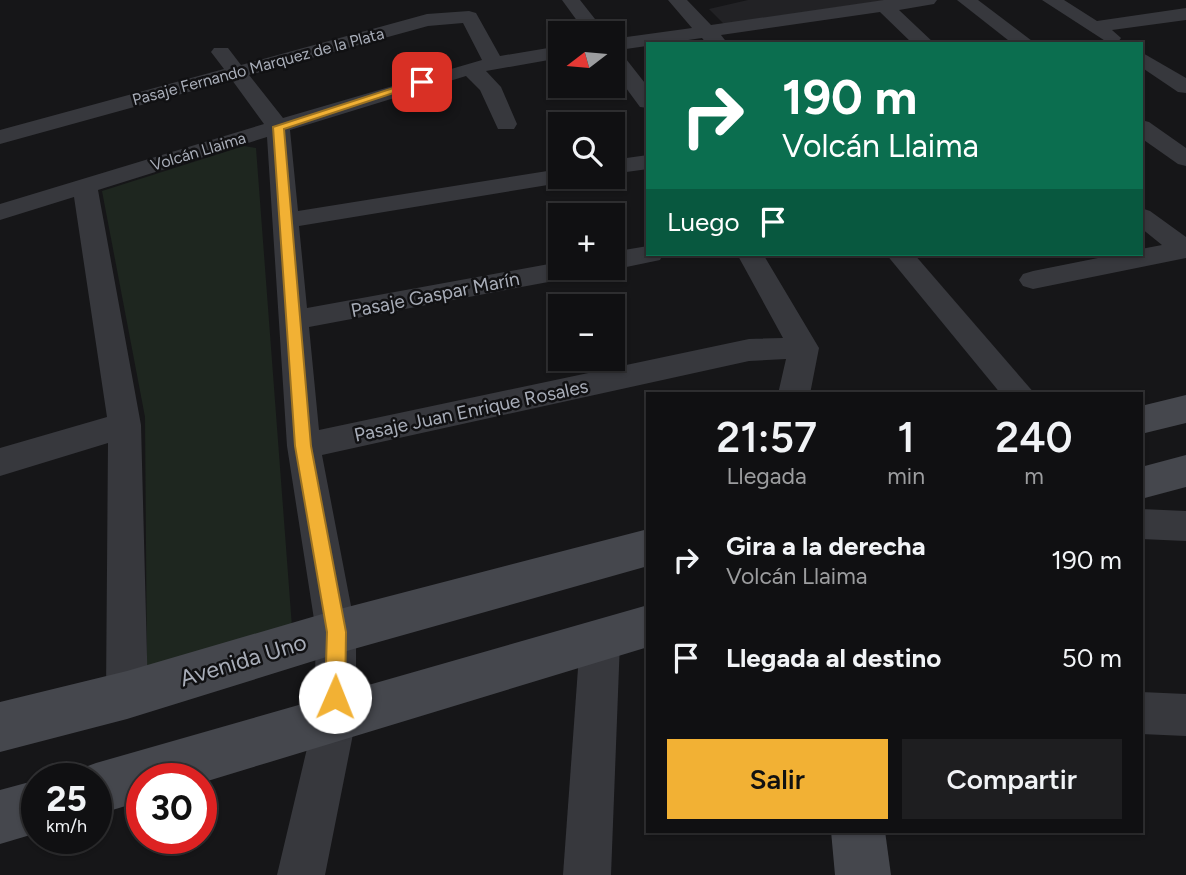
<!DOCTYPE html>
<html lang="es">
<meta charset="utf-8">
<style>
:root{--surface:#101012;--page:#1e1e20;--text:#f1f3f6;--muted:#9c9d9f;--line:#303032;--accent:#f2b134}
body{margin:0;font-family:Figtree,sans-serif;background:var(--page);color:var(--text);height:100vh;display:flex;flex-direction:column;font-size:26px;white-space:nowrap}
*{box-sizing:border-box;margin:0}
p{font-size:23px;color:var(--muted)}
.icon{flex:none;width:38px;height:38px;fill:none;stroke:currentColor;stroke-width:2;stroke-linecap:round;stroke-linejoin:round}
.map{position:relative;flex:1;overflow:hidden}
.details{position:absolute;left:646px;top:392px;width:497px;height:441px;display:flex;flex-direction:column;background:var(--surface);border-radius:0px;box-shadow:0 2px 5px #0004,0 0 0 2px var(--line)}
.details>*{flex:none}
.guide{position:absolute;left:646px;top:42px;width:497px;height:214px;border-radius:0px;box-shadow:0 2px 5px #0004,0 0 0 2px var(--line);background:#0b6e4f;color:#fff;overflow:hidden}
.needle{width:46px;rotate:254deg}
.fabs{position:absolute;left:548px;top:21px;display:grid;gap:14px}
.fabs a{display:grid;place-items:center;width:77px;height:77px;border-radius:0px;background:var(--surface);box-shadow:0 2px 5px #0004,0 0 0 2px var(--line);font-size:35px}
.speed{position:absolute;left:21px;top:763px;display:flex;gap:14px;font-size:35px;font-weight:700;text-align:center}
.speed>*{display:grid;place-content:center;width:91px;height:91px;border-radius:50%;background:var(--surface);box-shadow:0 2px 5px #0004,0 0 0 2px var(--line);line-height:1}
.speed small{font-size:18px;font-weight:400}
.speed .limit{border:10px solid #d22;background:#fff;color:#111}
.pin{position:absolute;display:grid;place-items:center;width:60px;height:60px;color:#fff;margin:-30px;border-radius:14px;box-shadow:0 4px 10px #0006}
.me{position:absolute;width:77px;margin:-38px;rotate:1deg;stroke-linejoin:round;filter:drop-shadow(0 0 5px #0008)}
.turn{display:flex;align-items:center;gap:24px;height:147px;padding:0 21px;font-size:32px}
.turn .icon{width:91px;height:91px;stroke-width:2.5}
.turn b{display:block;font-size:49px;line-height:60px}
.then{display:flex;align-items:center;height:66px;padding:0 21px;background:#0003;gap:14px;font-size:26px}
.eta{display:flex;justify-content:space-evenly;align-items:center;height:119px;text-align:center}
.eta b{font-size:42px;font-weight:600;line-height:49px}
.cta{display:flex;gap:14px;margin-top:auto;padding:14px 21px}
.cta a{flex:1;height:80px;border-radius:0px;background:var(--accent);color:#111;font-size:28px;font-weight:600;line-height:80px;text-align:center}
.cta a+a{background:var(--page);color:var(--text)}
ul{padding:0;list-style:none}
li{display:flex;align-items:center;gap:21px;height:98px;padding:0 21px}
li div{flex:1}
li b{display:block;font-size:26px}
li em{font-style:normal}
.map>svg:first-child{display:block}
.built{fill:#222225}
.green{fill:#1e261f}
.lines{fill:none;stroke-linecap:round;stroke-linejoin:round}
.street{fill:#37383d;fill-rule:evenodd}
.secondary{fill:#45474d;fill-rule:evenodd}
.route{fill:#f2b134;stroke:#9d7322;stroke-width:2}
.labels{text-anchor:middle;stroke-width:5;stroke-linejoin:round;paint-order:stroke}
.far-street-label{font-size:16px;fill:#a8adb8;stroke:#111113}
.street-label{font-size:19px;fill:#a8adb8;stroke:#111113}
.near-street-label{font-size:23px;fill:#a8adb8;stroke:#111113}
</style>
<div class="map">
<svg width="1186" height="875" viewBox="0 0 1186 875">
<rect width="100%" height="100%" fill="#161618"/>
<polygon class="built" points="748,0 888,0 724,24 709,9"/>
<polygon class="green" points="244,146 256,148 292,627 147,673 145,417 102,191"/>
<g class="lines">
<g class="street">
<polygon points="562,0 580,0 606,33 586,33"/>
<polygon points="668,0 687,0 711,25 884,0 937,0 934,4 899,10 935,44 913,44 880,12 721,35 728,44 707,44 702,38 619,50 648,87 648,108 640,107 612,69 612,39 692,28"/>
<polygon points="957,0 978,0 1036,44 1013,44"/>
<polygon points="1042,0 1064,0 1097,21 1186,8 1186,20 1112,30 1121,38 1118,42 1110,44"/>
<path d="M469 11 476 13 500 56 560 46V58L486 71 501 87 517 124 514 129H498L480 90 466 76 290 130 298 211 560 169V177H572L569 181 560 183 299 226 307 308 560 262V268H589L585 274 575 277 309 327 319 430 749 339 783 338 737 254H763L819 348 810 394H778L786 359 749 361 322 455 356 632V719L325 875H277L314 719 316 632 287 446 267 137 98 190 141 425 148 695 142 710 127 716 112 710 106 695 108 443 0 476V448L107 417 74 197 0 220V204L264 124 232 80 0 144V130L224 69 211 52 214 48H228L241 65 427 14ZM463 23 482 60 283 118 249 75 428 26Z"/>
<polygon points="1141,52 1186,78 1186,93 1178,92 1141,67"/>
<polygon points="1141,120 1149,122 1186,148 1186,166 1178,164 1141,138"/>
<polygon points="648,155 648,169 612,174 612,160"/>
<polygon points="1141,208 1150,211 1186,237 1186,258 1033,289 1023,286 1019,280 1023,274 1033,271 1118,254 1141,254 1141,249 1162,245 1141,228"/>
<polygon points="648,246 648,254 663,254 660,260 612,270 605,268 612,268 612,252"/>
<polygon points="886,254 914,254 1035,394 1001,394"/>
<polygon points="1141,509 1186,511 1186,541 1141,539"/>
<polygon points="600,622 614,628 620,641 611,875 563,875 580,641 586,628"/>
<polygon points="1141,692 1186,694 1186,736 1141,734"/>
</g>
<g class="secondary">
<polygon points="1186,395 1186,423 1141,434 1141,406"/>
<polygon points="1186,455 1186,487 1141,499 1141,467"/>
<polygon points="648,529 648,566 336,654 127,719 0,752 0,702 127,671 336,610"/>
<polygon points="648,605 648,647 201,783 201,779 142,779 142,801 96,815 96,779 74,779 77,770 96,763"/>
<polygon points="37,780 37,833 0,844 0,790"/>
<polygon points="831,831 885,831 891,875 835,875"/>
</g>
</g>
<polygon class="route" points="418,80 427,82 284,129 311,446 346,632 345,697 342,704 335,707 328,704 325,697 327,632 295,446 273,127"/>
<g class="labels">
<g class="far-street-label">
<text transform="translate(258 66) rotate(-15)" y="6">Pasaje Fernando Marquez de la Plata</text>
<text transform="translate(198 151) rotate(-17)" y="6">Volcán Llaima</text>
</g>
<g class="street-label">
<text transform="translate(435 294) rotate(-11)" y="7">Pasaje Gaspar Marín</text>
<text transform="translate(471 410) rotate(-12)" y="7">Pasaje Juan Enrique Rosales</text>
</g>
<g class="near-street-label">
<text transform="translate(243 660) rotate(-17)" y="8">Avenida Uno</text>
</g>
</g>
</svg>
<div class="fabs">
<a><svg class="needle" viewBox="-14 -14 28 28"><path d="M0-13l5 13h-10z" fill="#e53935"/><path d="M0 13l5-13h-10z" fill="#9c9d9f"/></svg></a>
<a><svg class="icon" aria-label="search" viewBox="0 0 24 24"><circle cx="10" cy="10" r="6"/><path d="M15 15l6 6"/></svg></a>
<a>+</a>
<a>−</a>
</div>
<div class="speed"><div>25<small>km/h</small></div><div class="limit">30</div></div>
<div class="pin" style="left:422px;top:82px;background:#d93025"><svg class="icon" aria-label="arrive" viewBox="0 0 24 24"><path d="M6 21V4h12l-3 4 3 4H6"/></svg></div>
<svg class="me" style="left:335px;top:697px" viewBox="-20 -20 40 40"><circle r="19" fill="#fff"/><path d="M0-13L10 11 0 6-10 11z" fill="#f2b134"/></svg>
<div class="guide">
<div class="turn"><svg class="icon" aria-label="right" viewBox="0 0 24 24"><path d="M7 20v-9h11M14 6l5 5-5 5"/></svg><div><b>190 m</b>Volcán Llaima</div></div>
<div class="then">Luego<svg class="icon" aria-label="arrive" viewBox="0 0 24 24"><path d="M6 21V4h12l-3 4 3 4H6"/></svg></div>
</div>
<section class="details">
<div class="eta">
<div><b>21:57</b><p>Llegada</p></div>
<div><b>1</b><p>min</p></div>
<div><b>240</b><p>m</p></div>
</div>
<ul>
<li><svg class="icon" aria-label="right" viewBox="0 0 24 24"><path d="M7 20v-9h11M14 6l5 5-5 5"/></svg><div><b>Gira a la derecha</b><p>Volcán Llaima</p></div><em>190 m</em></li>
<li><svg class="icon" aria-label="arrive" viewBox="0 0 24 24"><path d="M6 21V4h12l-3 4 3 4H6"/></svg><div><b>Llegada al destino</b></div><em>50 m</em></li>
</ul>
<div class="cta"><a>Salir</a><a>Compartir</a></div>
</section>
</div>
